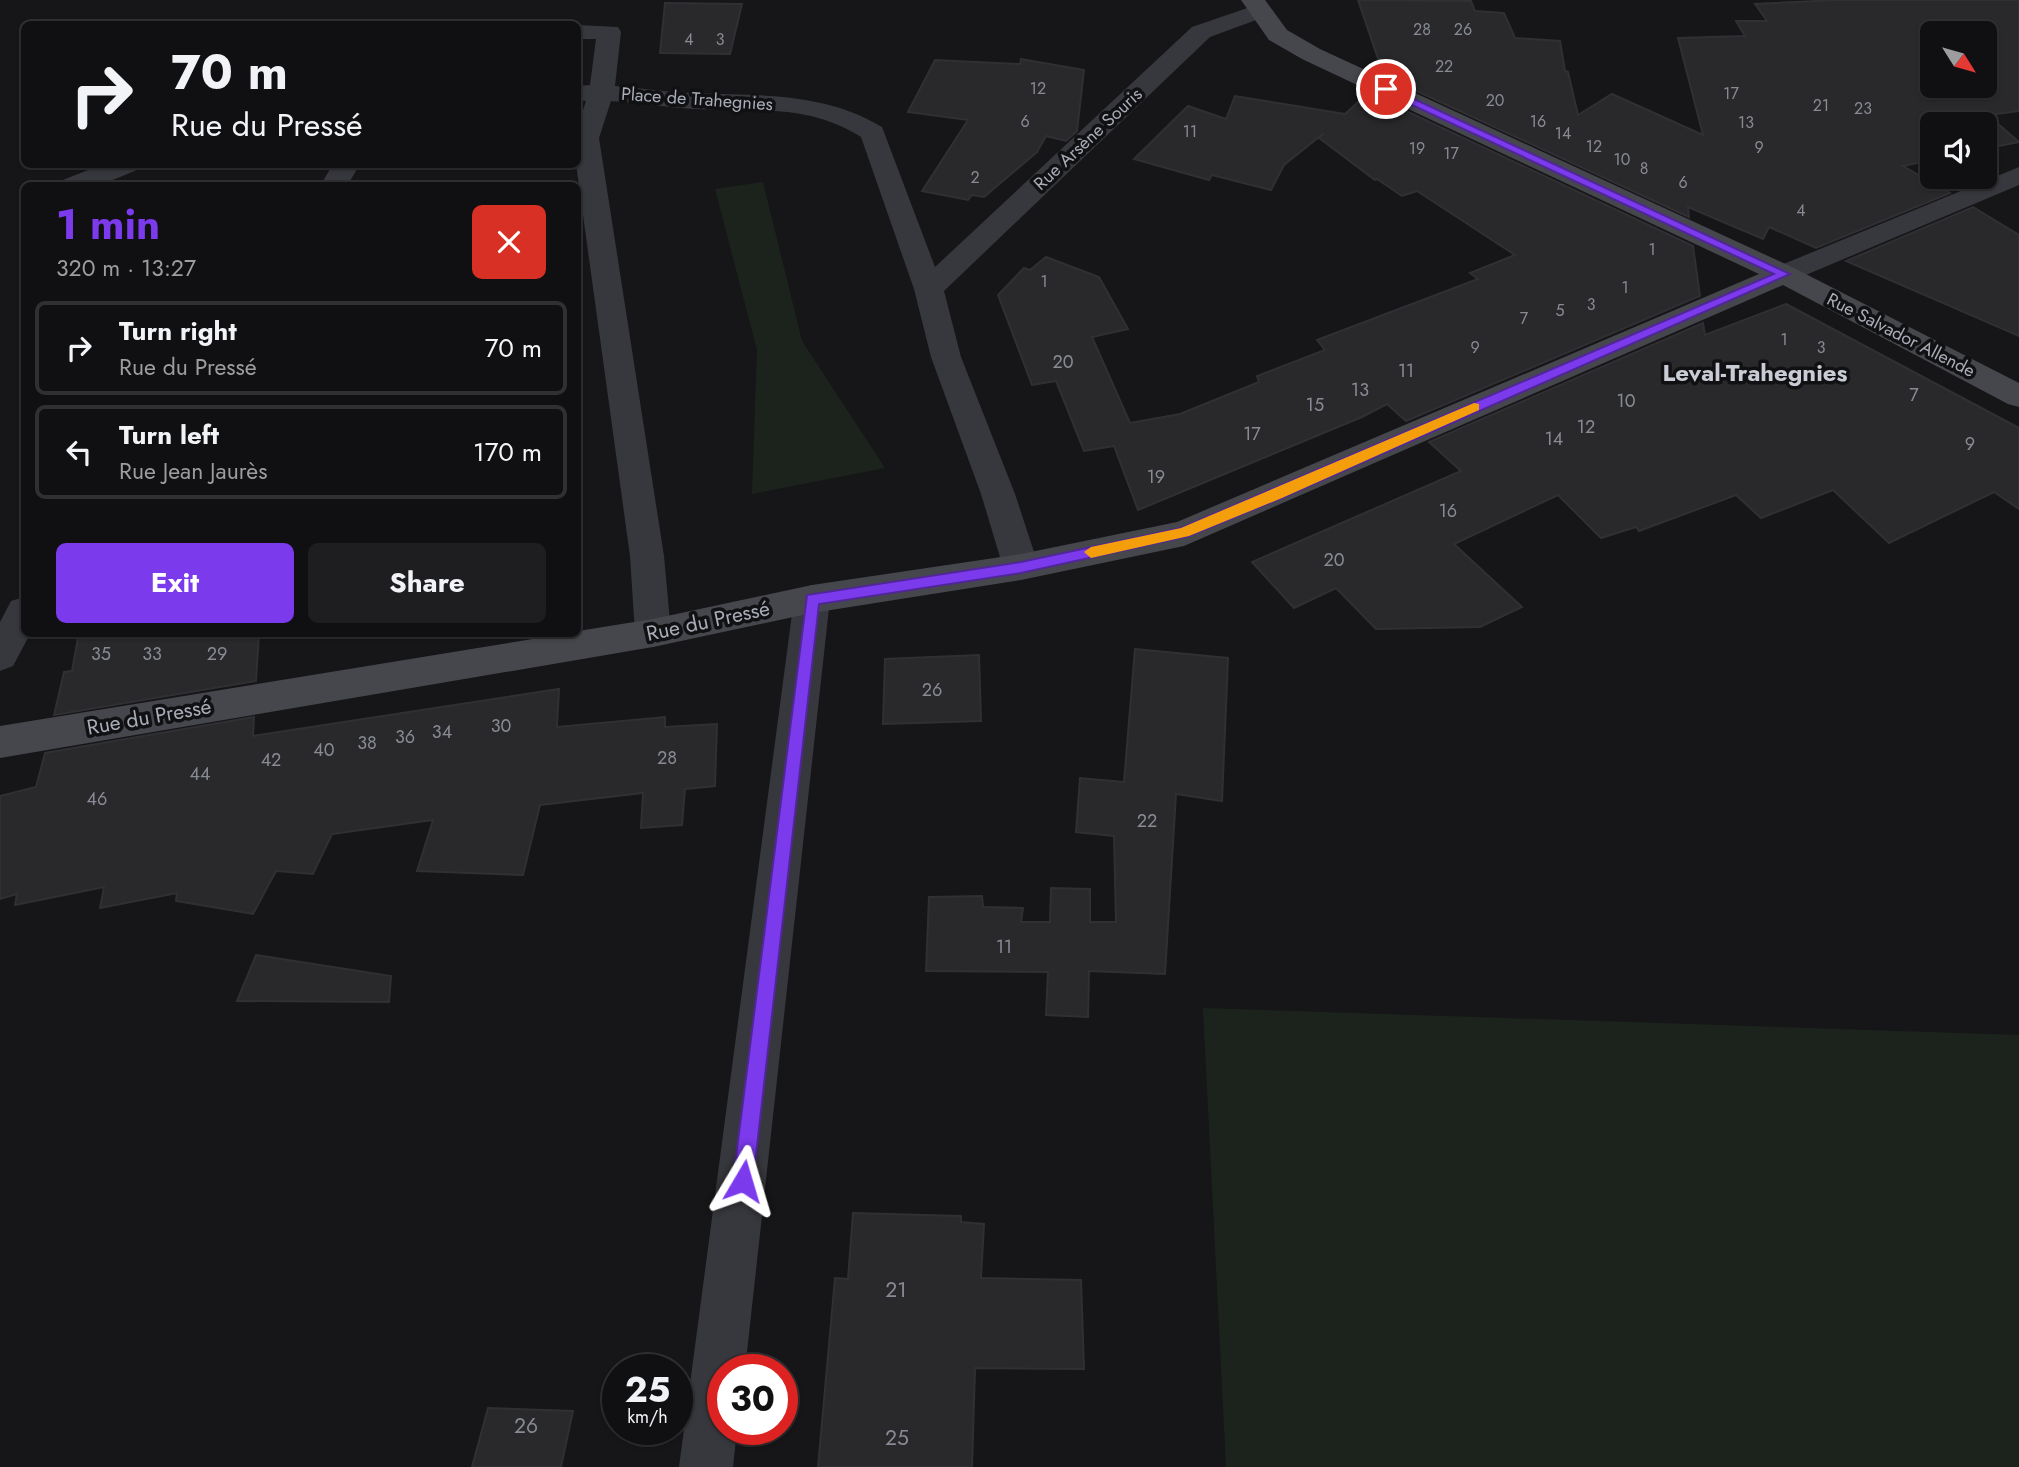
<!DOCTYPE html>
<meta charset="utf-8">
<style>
:root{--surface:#101012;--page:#1e1e20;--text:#f1f3f6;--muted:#9c9d9f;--line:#303032;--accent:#7c3aed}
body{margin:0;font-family:Jost,sans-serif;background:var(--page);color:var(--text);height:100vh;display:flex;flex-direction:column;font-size:26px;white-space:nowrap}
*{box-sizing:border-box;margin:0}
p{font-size:23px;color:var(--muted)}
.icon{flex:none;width:38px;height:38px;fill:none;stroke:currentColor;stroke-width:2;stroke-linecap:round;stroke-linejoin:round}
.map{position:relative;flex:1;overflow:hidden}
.details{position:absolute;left:21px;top:182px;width:560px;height:455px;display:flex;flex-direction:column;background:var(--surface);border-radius:10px;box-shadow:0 2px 5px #0004,0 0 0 2px var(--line)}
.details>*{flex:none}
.guide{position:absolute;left:21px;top:21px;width:560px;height:147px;border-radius:10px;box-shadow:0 2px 5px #0004,0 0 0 2px var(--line);background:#101012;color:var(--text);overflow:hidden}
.needle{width:46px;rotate:127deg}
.fabs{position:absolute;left:1920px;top:21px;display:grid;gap:14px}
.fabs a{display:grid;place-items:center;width:77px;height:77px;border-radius:10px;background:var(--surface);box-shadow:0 2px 5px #0004,0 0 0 2px var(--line);font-size:35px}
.speed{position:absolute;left:602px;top:1354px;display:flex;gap:14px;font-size:35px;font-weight:700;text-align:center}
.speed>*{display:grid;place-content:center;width:91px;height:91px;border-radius:50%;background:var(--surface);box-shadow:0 2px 5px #0004,0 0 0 2px var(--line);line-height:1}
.speed small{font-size:18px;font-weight:400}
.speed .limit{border:10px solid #d22;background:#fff;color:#111}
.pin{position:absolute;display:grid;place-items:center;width:60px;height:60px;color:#fff;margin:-30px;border:4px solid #fff;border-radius:50%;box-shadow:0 2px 7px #0007}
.me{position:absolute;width:77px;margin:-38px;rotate:7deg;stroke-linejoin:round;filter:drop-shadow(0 0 5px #0008)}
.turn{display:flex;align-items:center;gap:24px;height:147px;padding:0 35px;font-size:32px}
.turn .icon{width:91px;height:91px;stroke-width:2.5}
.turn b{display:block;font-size:49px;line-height:60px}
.round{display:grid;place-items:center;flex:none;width:74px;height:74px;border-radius:10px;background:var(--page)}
.summary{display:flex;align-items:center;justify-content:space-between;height:119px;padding:0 35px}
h1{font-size:42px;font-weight:700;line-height:52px;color:var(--accent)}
.cta{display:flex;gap:14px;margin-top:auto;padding:14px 35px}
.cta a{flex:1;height:80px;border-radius:10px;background:var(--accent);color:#fff;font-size:28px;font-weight:700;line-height:80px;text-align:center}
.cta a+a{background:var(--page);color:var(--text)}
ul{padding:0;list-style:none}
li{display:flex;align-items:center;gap:21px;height:94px;margin:0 14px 10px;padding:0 21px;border:4px solid var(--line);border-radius:10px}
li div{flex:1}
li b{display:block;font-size:26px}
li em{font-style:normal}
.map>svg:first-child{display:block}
.green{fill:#1c231d}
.building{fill:#29292c;stroke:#303034;stroke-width:2;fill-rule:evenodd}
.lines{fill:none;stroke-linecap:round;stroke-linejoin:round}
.street{fill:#37383d;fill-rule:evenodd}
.secondary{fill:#45474d;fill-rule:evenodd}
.route{fill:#7c3aed;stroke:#51269a;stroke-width:2}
.slow{fill:#f59e0b}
.labels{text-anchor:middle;stroke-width:7;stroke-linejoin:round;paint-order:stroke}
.far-number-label{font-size:16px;fill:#888b94}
.far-street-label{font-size:18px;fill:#a8adb8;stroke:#111113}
.number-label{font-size:18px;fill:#888b94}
.street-label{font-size:21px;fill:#a8adb8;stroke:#111113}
.near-number-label{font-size:21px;fill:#888b94}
.quarter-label{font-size:24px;font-weight:bold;fill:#c9ccd4;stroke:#111113}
</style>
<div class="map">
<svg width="2019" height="1467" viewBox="0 0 2019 1467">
<rect width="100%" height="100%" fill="#161618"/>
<g class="green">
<polygon points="763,182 802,341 885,468 752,494 757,350 715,189"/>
<polygon points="1203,1008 2019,1035 2019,1467 1226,1467"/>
</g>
<g class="building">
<path d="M1358 0 1471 1 1475 11 1504 13 1515 38 1560 41 1565 71 1568 72 1578 115 1612 94 1703 135 1678 38 1745 36 1736 21H1767L1755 4 1836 0H2019V111L1988 115 2019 142 1984 149V124H1932V160L1903 166 1950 193 1816 248 1769 227 1763 239 1688 207 1689 217 1384 76ZM1932 33H1984V86H1932Z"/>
<polygon points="665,3 742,4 730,54 660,53"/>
<polygon points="1021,59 1084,70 1077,131 1066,141 1046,136 1037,152 984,197 972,195 968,200 922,191 968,120 908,112 935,60 1020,64"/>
<polygon points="1368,93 1693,246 1700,296 1406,421 1387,404 1362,417 1138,510 1114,446 1084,451 1056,381 1032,385 998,295 1024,268 1030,270 1046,257 1099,277 1128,329 1092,337 1130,423 1180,414 1259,382 1257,376 1325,350 1317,340 1478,279 1470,273 1515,255 1417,191 1402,196 1377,179 1375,180 1319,138 1324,133 1284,165 1271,190 1212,175 1209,180 1134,159 1188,106 1226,119 1235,96 1345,114"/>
<polygon points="1973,207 2019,235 2019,336 1846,261"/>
<polygon points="1786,304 2019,428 2019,509 1994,492 1889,543 1833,490 1761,518 1736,495 1639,531 1636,527 1601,538 1558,495 1454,544 1522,607 1480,627 1376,629 1336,588 1294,608 1252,562 1461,471 1429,442 1703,323 1705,335"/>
<polygon points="106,634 259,634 256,681 54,715 64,672 72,671 78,638"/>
<polygon points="1135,649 1228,658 1222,801 1176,794 1165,974 1089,971 1088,1017 1046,1015 1048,972 926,971 929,897 982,896 983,907 1023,908 1021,922 1050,922 1051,888 1090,889 1090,922 1116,922 1114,836 1076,832 1080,778 1124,782"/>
<polygon points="979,655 981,721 883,724 885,659"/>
<polygon points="559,689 557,727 665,717 665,727 717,724 715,786 685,789 682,825 641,828 643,793 540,805 523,875 417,871 433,820 332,834 313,874 276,871 253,914 176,901 177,893 100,908 104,887 15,905 17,894 0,899 0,796 36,787 45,753 254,717 253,736"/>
<polygon points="256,955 391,976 389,1002 237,1001"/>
<polygon points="853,1213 961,1216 961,1222 984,1224 981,1278 1081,1280 1084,1369 975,1368 972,1467 818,1467 835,1278 848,1279"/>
<polygon points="488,1408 573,1411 561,1467 472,1467"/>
</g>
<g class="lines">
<g class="street">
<path d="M1259 4 1267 6 1271 11 1267 16 1210 37 944 291 961 357 1015 494 1039 567 1033 576 1021 580 1009 576 1003 567 981 494 931 357 914 289 861 137C807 103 753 112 693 109 666 107 639 103 611 101L599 138 664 556 671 633 666 643 653 647 640 643 635 633 630 556 576 164 578 125 586 101 578 100V86L590 85 596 39H578V25L618 27 621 32 615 86C642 88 669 93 695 93 761 96 824 92 882 127L935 267 1192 27Z"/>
<polygon points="103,164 141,164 137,170 98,186 60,186 63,180"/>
<polygon points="333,164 360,164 347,186 320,186"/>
<polygon points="2019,167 2019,185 1794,280 1784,283 1774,280 1769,274 1774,268"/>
<polygon points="812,585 825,589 830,599 745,1370 723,1370 723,1430 737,1430 733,1467 679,1467 794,599 799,589"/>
<polygon points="24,597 24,634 30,634 13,666 0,671 0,622 11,601"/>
</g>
<polygon class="secondary" points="1241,0 1265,0 1287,30 1320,49 1794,268 2019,383 2019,407 2008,404 1783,285 1184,546 1021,580 812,613 653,647 0,758 0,726 563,634 578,634 578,631 653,619 812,585 1021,554 1177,522 1759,274 1302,59 1269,40"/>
</g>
<polygon class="route" points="1386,86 1790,274 1282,498 1189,536 1021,573 819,604 753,1181 750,1188 743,1191 736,1188 733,1181 807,595 1021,562 1181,528 1774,274 1382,91 1381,89"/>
<polygon class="slow" points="1474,403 1479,404 1479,410 1282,498 1189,536 1091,558 1084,552 1091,547 1181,528"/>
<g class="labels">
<g class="far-number-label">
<text x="1422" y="35">28</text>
<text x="1463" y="35">26</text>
<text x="689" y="45">4</text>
<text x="720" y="45">3</text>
<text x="1444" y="72">22</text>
<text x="1038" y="94">12</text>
<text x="1731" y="99">17</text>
<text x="1495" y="106">20</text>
<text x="1821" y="111">21</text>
<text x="1863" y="114">23</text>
<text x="1025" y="127">6</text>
<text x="1538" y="127">16</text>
<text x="1746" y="128">13</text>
<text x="1190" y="137">11</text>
<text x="1563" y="139">14</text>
<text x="1594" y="152">12</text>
<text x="1759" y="153">9</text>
<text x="1417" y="154">19</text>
<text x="1451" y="159">17</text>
<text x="1622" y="165">10</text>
<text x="1644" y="174">8</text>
<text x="975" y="183">2</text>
<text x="1683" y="188">6</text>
<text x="1801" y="216">4</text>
<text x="1652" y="255">1</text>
<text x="1044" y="287">1</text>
<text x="1625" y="293">1</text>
<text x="1591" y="310">3</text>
<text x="1560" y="316">5</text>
<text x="1524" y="324">7</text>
<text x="1784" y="345">1</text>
<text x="1475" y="353">9</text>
<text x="1821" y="353">3</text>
</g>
<g class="far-street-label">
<text transform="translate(697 99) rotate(4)" y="6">Place de Trahegnies</text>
<text transform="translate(1088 139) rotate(-43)" y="6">Rue Arsène Souris</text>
<text transform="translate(1901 335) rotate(27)" y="6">Rue Salvador Allende</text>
</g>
<g class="number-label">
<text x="1063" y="368">20</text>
<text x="1406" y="377">11</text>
<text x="1360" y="396">13</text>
<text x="1914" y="401">7</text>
<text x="1626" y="407">10</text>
<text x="1315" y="411">15</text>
<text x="1586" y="433">12</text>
<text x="1252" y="440">17</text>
<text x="1554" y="445">14</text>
<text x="1970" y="450">9</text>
<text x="1156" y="483">19</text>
<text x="1448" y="517">16</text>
<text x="1334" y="566">20</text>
<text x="101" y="660">35</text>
<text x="152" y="660">33</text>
<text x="217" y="660">29</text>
<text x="932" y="696">26</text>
<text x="501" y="732">30</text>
<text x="442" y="738">34</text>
<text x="405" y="743">36</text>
<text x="367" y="749">38</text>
<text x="324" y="756">40</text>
<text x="667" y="764">28</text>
<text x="271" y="766">42</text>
<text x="200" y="780">44</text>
<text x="97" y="805">46</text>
<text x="1147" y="827">22</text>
<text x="1004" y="953">11</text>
</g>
<g class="street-label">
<text transform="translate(708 621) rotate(-12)" y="7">Rue du Pressé</text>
<text transform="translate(149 717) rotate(-10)" y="7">Rue du Pressé</text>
</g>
<g class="near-number-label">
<text x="896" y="1297">21</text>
<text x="526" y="1433">26</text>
<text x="897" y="1445">25</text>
</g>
<g class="quarter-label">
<text x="1755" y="381">Leval-Trahegnies</text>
</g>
</g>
</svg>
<div class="fabs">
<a><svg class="needle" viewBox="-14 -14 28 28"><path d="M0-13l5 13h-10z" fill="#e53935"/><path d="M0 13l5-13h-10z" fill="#9c9d9f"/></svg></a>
<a><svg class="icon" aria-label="sound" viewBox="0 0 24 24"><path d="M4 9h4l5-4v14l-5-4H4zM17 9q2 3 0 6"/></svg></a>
</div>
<div class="speed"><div>25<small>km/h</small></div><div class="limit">30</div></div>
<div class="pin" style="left:1386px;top:89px;background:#d93025"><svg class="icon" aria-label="arrive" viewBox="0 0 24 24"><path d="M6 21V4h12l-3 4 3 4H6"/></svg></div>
<svg class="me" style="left:743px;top:1181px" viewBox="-20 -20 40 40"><path d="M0-17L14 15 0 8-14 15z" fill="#7c3aed" stroke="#fff" stroke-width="4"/></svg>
<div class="guide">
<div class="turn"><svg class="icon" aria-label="right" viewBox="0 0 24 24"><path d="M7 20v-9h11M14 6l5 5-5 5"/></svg><div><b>70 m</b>Rue du Pressé</div></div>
</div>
<section class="details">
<div class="summary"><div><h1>1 min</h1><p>320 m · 13:27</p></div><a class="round" style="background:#d93025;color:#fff"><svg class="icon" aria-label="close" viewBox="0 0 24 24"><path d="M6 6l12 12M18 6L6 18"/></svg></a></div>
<ul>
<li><svg class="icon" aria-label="right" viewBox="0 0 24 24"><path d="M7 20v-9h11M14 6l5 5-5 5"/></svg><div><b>Turn right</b><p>Rue du Pressé</p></div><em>70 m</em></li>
<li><svg class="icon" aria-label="left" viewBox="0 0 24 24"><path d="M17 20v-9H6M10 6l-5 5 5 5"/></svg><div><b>Turn left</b><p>Rue Jean Jaurès</p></div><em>170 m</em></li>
</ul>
<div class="cta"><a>Exit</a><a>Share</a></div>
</section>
</div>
